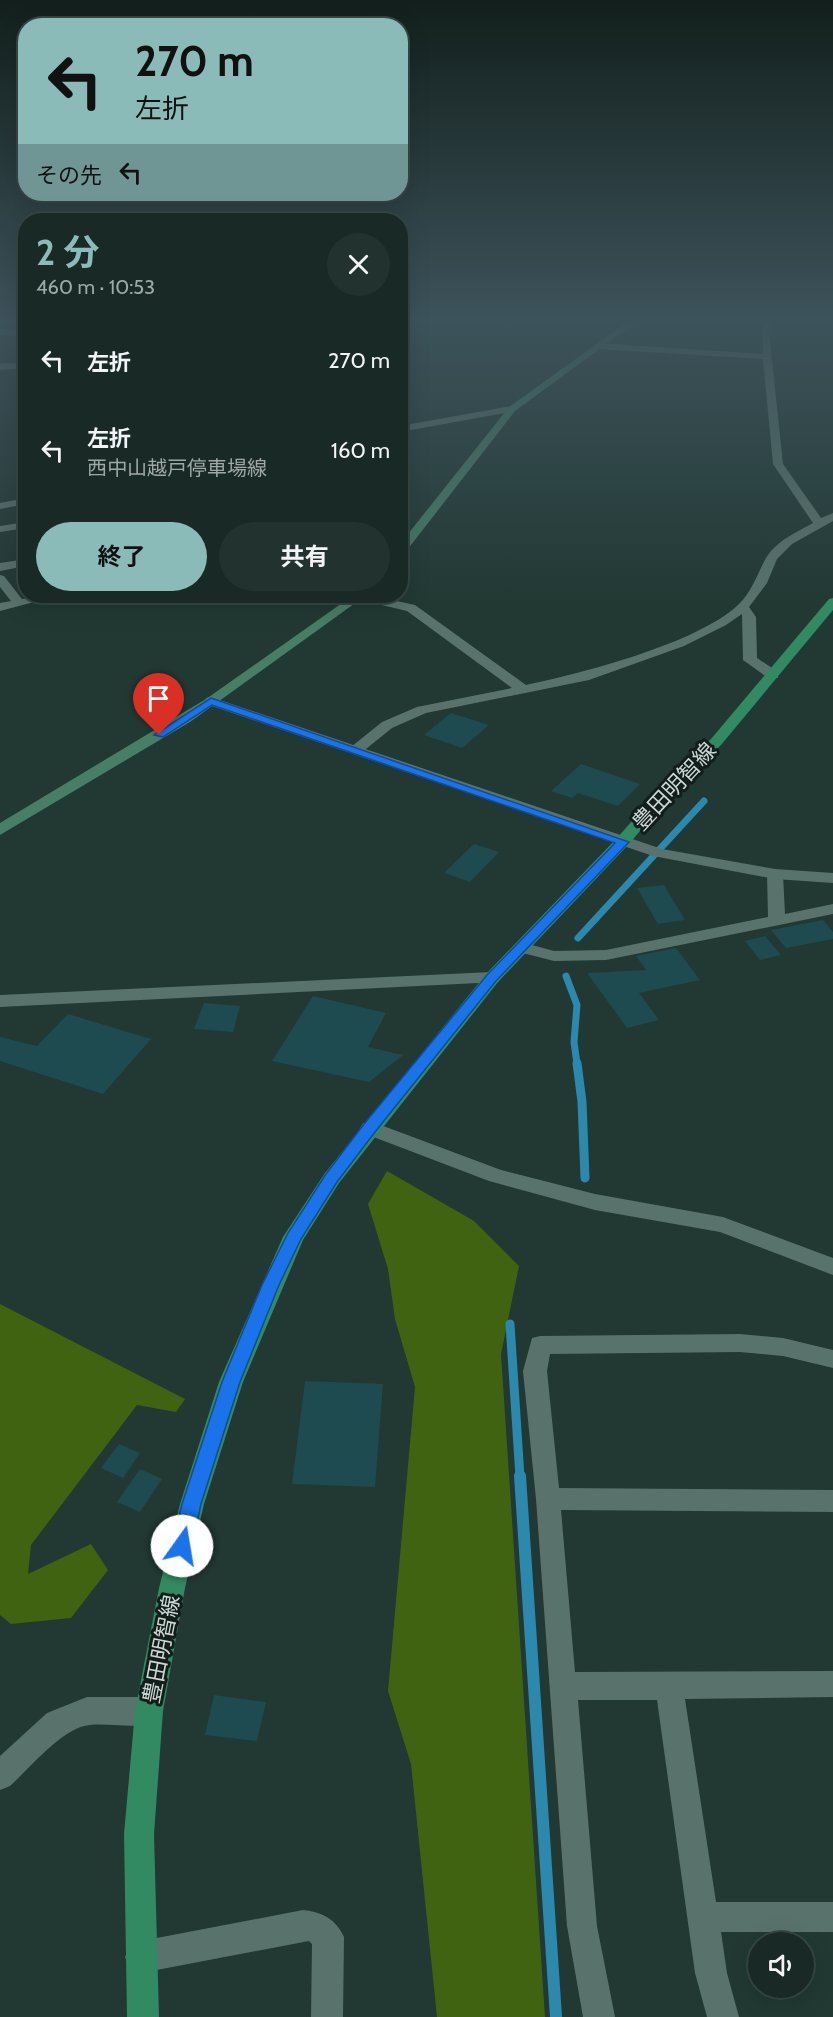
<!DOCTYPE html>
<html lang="ja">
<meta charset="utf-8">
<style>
:root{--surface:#192a26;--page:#22322e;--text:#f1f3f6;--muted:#9fa7a7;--line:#374643;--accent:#8bbbb9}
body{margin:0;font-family:Cabin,"Noto Sans JP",sans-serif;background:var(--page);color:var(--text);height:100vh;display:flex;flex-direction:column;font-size:22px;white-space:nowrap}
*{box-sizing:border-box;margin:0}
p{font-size:20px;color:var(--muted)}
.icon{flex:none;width:33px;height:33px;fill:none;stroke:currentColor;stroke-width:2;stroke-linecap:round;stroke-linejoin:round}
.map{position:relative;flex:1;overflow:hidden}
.sheet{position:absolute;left:18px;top:213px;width:390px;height:390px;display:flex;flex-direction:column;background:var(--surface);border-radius:24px;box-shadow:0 6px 24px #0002,0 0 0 2px var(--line)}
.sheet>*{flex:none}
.top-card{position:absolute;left:18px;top:18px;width:390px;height:183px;border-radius:24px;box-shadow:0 6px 24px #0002,0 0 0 2px var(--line);background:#8bbbb9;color:#111;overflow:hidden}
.tools{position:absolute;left:748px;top:1932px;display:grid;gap:12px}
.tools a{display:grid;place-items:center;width:66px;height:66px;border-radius:50%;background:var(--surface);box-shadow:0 6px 24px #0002,0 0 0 2px var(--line);font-size:30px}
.pin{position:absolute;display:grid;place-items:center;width:51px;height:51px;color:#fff;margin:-62px -26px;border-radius:50% 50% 50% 0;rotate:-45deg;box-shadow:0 0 6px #0007}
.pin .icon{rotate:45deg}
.me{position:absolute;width:66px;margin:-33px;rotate:13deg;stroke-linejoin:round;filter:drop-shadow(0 0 4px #0008)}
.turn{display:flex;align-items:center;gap:21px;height:126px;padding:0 18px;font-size:27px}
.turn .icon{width:78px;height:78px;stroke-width:2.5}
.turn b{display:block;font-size:42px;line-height:51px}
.then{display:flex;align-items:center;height:57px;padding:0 18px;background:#0003;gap:12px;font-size:22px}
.round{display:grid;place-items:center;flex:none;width:63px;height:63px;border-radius:32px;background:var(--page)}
.head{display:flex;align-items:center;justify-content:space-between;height:102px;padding:0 18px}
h1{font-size:36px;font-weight:700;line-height:45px;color:var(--accent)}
.button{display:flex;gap:12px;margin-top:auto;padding:12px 18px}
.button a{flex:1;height:69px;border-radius:36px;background:var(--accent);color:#111;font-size:24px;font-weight:700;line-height:69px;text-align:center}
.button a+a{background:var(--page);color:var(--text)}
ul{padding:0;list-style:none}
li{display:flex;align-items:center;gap:18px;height:90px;padding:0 18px}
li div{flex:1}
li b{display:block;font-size:22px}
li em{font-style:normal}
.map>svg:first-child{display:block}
.green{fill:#406311}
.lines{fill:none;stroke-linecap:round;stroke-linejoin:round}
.stream-far2{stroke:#2c88ac;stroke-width:7}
.stream-far1{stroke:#2c88ac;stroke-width:9}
.stream{stroke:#2c88ac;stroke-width:12}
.building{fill:#1d4b50}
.minor{fill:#5a726c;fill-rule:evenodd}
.tertiary{fill:#5a726c;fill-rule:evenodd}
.secondary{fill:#467e67;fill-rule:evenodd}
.primary{fill:#328a62;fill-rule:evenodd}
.route{fill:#1a73e8;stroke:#114b97;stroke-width:1.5}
.labels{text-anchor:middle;stroke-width:6;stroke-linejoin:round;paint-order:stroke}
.street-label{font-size:22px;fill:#cbd8d5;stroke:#131d1a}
</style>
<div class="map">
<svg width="833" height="2017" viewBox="0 0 833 2017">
<rect width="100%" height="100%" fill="#213833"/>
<g class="green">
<polygon points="387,1171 474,1221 519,1266 501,1354 545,2017 437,2017 411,1764 388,1691 415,1387 395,1319 388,1269 368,1204"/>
<polygon points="0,1304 185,1399 176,1412 137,1405 31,1545 28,1574 91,1544 108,1570 71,1618 11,1624 0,1615"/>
</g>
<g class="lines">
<g class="stream-far2">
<polyline points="578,938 704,801"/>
<polyline points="566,976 577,1005 574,1042 577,1064"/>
</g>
<g class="stream-far1">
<polyline points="577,1063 582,1102 585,1178"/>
<polyline points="510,1324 520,1477"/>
</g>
<polyline class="stream" points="520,1476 556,2017"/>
</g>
<g class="building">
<polygon points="451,713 489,725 462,748 424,735"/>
<polygon points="581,764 640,784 618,806 578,793 572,798 551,791"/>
<polygon points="474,844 499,852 470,882 444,873"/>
<polygon points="664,885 685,920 658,924 637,888"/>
<polygon points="823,920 833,932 833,939 786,948 771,930"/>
<polygon points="765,936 781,955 760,960 745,941"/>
<polygon points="676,948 700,980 639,993 659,1020 627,1028 587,973 646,970 636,956"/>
<polygon points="313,996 386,1013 368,1047 403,1055 369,1082 272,1061"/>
<polygon points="204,1003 240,1006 233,1032 194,1029"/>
<polygon points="68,1014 151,1039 103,1094 0,1061 0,1037 37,1046"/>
<polygon points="305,1381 383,1384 375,1487 292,1484"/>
<polygon points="119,1444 140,1453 123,1478 101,1468"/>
<polygon points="140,1469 162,1479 140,1512 117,1502"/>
<polygon points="214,1695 266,1702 257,1741 205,1735"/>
</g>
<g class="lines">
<g class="minor">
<path d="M763 323H771L769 331 783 464 821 518 833 513V521L792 544 777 559 767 583 749 607 756 617 757 658 778 672V678H768L743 660 742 614 726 625 684 646 589 680 426 713 392 728 361 753H351L349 750 351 747 382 722 417 707 512 688 407 611 356 599 354 596H374L415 605 526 685C582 673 696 644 738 605 752 592 757 574 766 558 776 541 797 532 813 523L773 464 763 359 598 349 594 346 598 343 763 354Z"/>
<polygon points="0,329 26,330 26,336 0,335"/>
<polygon points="26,362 26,368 0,370 0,364"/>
<polygon points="512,406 515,407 515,411 400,432 400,426"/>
<polygon points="26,498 26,504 0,509 0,503"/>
<polygon points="26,522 26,528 0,532 0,526"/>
<polygon points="26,559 26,566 0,571 0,563"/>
<polygon points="0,575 4,576 22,599 57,596 0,611 0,603 11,601 0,587"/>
<polygon points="775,869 783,874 785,914 833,904 833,914 606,960 554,961 515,951 512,947 521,942 554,951 606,950 768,917 767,874"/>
<polygon points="492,972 498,974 501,978 498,982 0,1007 0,995"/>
<polygon points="370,1121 501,1170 595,1194 723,1217 833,1258 833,1275 720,1232 595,1210 489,1181 363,1133 360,1128 363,1123"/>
<polygon points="740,1334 783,1338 833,1350 833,1368 783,1356 740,1352 550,1354 547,1371 559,1488 833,1490 833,1512 561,1510 575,1672 833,1671 833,1697 685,1699 716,1902 833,1902 833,1932 721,1932 727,1973 739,2017 707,2017 695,1973 657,1700 578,1700 597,1926 615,2017 583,2017 567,1926 536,1499 523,1371 532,1338 540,1336"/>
<path d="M87 1697H149L159 1701 163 1711 159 1721C138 1730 112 1723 90 1725 63 1727 30 1768 10 1786L0 1790V1756L47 1713Z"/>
<path d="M303 1910C322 1912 336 1919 344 1937L343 2017H311L312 1944 309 1941 141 1973 130 1968 125 1957 130 1946 141 1941Z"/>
</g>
<polygon class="tertiary" points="211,697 662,849 775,869 833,873 833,883 775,879 653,856 206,704 206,698"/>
<g class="secondary">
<polygon points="626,323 635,323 515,411 404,554 400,555 400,544 509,407"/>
<polygon points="352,596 365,596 190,722 0,835 0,823 206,699"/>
</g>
<polygon class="primary" points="833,598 833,610 721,745 680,784 629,844 498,982 339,1183 303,1240 243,1382 204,1504 185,1588 163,1711 154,1834 159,2017 127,2017 124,1834 135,1711 159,1588 180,1504 219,1382 283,1237 325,1173 486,974 617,838 670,778 711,739 829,599"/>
</g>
<linearGradient id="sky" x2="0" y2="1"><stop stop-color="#121f1c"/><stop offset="0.53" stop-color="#3d535b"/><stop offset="1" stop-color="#3d535b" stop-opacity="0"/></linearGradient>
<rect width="833" height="605" fill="url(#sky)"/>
<polygon class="route" points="211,698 629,842 496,981 375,1132 337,1182 301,1239 279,1285 240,1382 201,1504 192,1546 189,1552 182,1555 175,1552 172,1546 182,1504 222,1382 262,1285 288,1233 326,1174 364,1124 487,975 615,843 212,705 163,737 154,735"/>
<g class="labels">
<g class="street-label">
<text transform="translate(674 786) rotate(-47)" y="8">豊田明智線</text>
<text transform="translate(161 1649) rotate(-79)" y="8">豊田明智線</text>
</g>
</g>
</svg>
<div class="tools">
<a><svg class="icon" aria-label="sound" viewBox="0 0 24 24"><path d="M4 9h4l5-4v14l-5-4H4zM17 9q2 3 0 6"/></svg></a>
</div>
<div class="pin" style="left:159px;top:735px;background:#d93025"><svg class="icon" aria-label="arrive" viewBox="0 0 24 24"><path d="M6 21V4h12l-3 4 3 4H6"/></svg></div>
<svg class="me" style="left:182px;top:1546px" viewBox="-20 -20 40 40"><circle r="19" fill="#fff"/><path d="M0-13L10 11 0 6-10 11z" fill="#1a73e8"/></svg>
<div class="top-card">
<div class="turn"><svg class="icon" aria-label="left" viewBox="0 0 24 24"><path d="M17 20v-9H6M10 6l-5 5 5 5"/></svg><div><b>270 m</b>左折</div></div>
<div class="then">その先<svg class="icon" aria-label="left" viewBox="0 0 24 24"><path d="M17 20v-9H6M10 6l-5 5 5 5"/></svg></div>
</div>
<section class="sheet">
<div class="head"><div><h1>2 分</h1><p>460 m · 10:53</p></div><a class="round"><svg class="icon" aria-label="close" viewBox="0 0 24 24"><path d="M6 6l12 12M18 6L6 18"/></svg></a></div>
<ul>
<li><svg class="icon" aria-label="left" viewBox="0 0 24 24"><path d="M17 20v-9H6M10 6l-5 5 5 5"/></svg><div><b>左折</b></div><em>270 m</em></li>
<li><svg class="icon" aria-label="left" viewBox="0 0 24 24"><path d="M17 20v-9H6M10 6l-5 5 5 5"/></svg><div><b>左折</b><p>西中山越戸停車場線</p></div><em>160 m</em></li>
</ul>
<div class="button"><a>終了</a><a>共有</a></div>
</section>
</div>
